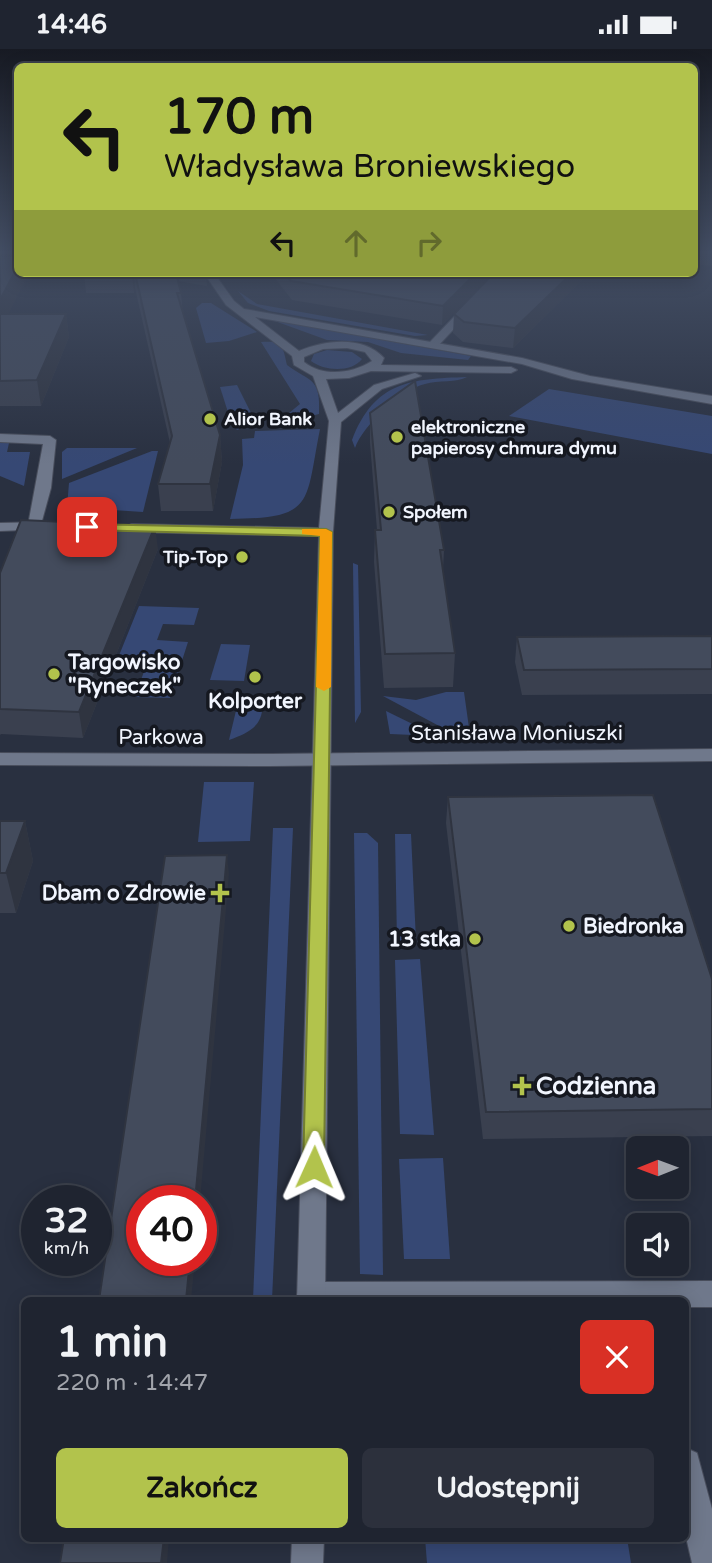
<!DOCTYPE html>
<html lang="pl">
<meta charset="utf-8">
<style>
:root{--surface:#1f2430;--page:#2c303c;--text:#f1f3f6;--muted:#a1a4ab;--line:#3c414c;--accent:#b2c34c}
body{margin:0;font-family:"Varela Round",sans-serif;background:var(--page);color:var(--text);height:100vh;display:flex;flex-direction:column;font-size:26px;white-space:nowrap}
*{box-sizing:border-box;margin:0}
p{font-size:23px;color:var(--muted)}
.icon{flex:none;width:38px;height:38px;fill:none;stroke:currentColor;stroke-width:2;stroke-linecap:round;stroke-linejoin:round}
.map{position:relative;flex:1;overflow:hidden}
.panel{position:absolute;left:21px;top:1248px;width:668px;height:245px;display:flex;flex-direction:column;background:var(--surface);border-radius:10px;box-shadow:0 4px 18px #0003,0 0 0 2px var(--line)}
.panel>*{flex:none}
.top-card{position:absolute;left:14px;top:14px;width:684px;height:214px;border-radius:10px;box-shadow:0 4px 18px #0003,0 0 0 2px var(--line);background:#b2c34c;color:#111;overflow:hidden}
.needle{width:46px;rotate:269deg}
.controls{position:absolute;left:626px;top:1087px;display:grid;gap:14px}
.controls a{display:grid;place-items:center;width:63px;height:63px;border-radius:10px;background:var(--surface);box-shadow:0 4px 18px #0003,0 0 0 2px var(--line);font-size:35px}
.speed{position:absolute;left:21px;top:1136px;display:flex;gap:14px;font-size:35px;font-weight:700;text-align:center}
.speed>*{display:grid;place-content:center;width:91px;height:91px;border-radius:50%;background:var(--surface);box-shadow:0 4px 18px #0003,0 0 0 2px var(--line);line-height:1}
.speed small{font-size:18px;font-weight:400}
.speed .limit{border:10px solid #d22;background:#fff;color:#111}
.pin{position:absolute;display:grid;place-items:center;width:60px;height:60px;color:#fff;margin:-30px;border-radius:14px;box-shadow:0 4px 10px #0006}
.me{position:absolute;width:77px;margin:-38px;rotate:1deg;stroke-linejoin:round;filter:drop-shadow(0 0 5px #0008)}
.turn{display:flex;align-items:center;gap:24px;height:147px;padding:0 35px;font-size:32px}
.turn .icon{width:91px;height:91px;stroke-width:2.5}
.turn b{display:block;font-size:49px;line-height:60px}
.lanes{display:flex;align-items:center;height:66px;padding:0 35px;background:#0003;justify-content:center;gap:35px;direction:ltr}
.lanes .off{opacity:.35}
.round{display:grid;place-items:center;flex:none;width:74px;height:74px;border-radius:10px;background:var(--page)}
.summary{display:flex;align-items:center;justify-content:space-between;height:119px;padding:0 35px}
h1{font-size:42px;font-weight:700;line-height:52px}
.primary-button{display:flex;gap:14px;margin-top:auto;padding:14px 35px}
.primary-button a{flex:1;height:80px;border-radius:10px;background:var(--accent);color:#111;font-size:28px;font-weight:700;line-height:80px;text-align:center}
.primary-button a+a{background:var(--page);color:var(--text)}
.status{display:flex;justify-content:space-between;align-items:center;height:49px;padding:0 35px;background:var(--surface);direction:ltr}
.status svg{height:19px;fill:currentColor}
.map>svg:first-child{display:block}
.green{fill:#364874}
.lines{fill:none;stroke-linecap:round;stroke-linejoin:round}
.minor-casing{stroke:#484d5b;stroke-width:2}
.tertiary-casing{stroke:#484d5b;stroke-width:2}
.minor{fill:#6f788b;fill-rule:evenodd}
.tertiary{fill:#6f788b;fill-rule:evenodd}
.wall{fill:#3a404f}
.shaded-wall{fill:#2f3440}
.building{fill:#434b5c;stroke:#2f3440;stroke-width:2}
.route{fill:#b2c34c;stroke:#747f31;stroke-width:2}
.slow{fill:#f59e0b}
.poi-dot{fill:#b2c34c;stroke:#151820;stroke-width:2.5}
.labels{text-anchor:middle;stroke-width:7;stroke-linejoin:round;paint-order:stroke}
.far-poi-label{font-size:18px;font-weight:bold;fill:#f1f5fe;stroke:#151820;text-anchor:start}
.poi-label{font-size:21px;font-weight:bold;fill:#f1f5fe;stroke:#151820;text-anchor:start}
.street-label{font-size:21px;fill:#f1f5fe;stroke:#151820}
.near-poi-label{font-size:24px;font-weight:bold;fill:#f1f5fe;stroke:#151820;text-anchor:start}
</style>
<div class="status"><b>14:46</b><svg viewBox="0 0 49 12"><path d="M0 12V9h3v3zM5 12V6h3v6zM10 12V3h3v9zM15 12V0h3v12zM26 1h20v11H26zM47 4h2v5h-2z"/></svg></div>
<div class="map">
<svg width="712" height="1514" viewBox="0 0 712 1514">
<rect width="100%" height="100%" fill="#293040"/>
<g class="green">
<polygon points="238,242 257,255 428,286 415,287 269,262 248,254"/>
<polygon points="202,254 211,254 257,283 229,292 206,294 196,259"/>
<polygon points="272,271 471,307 468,311 401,304 368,293 327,291"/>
<path d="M261 293C283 291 283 298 287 316 310 333 321 328 319 365L307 368 289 364 300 355Z"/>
<path d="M327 301 352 303 362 310C351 324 324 322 311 312L314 305Z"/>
<path d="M467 328C457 334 438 331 425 335 402 340 363 376 355 399L352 391C375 332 410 330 467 328Z"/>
<polygon points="237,336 251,364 238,381 233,379 220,338"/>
<polygon points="549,340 712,367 712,405 509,367"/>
<path d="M320 380C305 456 315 469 230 470L243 416 242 390 254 389 255 382Z"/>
<polygon points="0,393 9,394 7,403 30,403 24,437 0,427"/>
<polygon points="67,399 137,399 62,430 62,403"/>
<polygon points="152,402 158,402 143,463 67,458 69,434"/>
<polygon points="353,514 358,516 361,663 355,674"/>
<polygon points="139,557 199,559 194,576 163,575 157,591 188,593 170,649 135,648 148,611 118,609"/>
<polygon points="221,595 250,596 244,632 210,631"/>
<polygon points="446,643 464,643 470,686 456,686 383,647 416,651"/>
<path d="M240 645 262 650C265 676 251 683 229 691Z"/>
<polygon points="386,662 437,687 390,685"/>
<polygon points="204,733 254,733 250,792 198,793"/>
<polygon points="273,779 293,779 272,1251 253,1251"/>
<polygon points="354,784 367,784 378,794 383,1226 360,1225"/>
<polygon points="395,785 411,785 416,892 397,892"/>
<polygon points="420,910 434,1086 400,1085 395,911"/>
<polygon points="443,1109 450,1210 404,1210 399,1110"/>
<polygon points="425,1489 627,1489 631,1514 427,1514"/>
</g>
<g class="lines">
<defs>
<g id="minor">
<path d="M18 221V224H57C47 229 24 229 14 224Z"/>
<polygon points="496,224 506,224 437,298 429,298 429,294"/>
<polygon points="0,385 50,387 56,391 51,439 40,479 35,480 28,476 43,395 0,393"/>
<polygon points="712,700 712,712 271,717 0,716 0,704 271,705"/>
<polygon points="712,1232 712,1258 686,1258 686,1251 299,1251 297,1246 301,1237 311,1233"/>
<polygon points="686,1399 697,1404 712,1460 712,1514 692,1514 686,1488"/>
</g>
<g id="tertiary">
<path d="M204 224H214L234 252 244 260 522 309 590 327 712 347V355L572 330 522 315 255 268 299 302C325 291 363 286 384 309L381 316 511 318 517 321 511 324 371 322 349 329 326 330 338 364 374 336 415 324 421 327 382 340 341 373 333 483 325 1251H297L319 487 131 483 124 479 131 475 319 479 329 372 313 327 294 316 292 307 226 256ZM347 299 365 303 372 312C351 325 323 328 304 313V308L323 300Z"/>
<polygon points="45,473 50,474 50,480 0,482 0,474"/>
<polygon points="292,1489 324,1489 323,1514 291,1514"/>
</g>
</defs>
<use href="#minor" class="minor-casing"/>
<use href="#tertiary" class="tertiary-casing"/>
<use href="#minor" class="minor"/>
<use href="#tertiary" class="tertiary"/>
</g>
<g class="wall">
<polygon points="0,203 18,203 18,224 26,224 26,229 8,265 66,265 69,288 41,357 0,357"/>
<polygon points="695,203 712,203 712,217 695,215"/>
<polygon points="84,224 206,224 207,237 178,232 181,244 183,266 220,386 222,413 213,462 161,462 158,435 170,394 135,239 134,244 86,244"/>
<polygon points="271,224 492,224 442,276 292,251"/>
<polygon points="494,224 589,224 513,299 463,293 453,284 454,265"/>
<polygon points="370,364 444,501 443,521 455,604 453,638 384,639 374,513 375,481 377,481 370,394"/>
<polygon points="158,500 83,689 1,685 0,686 0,524"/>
<polygon points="712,587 712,645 522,646 515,613 517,588"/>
<polygon points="448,748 712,930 712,1087 483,1090 446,774"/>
<polygon points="0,772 25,772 33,812 16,864 0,864"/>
</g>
<g class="shaded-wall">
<polygon points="18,217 18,224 26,224 26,229 0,282 0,251"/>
<polygon points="132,224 134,224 135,239 134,244"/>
<polygon points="476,224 492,224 442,276 443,257"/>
<polygon points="572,224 589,224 513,299 515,279"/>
<polygon points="66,265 69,288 41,357 37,331"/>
<polygon points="220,386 222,413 213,462 210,435"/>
<polygon points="155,477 158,500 83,689 79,663"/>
<polygon points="25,772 33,812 16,864 6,824"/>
<polygon points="227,806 229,825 225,872 200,1152 195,1152"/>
<polygon points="190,1211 195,1211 191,1251 186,1251"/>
<polygon points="164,1489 169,1489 167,1514 161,1514"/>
</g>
<g class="building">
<polygon points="0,207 18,207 18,217 0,251"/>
<polygon points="135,224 176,224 181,244 177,244 220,386 210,435 158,435 172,387"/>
<polygon points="284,224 476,224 443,257 291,232"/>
<polygon points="494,224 572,224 515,279 464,273 454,265"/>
<polygon points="0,265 66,265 37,331 0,332"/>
<polygon points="415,332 444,501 440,501 455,604 385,605 375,481 381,481 370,364"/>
<polygon points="21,471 155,477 79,663 0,660 0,524"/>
<polygon points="712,587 712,620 524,621 517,588"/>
<polygon points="653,746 712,930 712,1060 486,1063 448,748"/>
<polygon points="0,772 25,772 6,824 0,824"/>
<polygon points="227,806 195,1152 142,1152 142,1211 190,1211 186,1251 99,1251 165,807"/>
<polygon points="64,1489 164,1489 161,1514 60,1514"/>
</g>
<linearGradient id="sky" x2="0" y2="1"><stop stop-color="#171a23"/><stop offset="0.49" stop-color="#434e64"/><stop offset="1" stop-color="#434e64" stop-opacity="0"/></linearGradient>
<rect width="712" height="415" fill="url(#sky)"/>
<polygon class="route" points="83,475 326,480 332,483 324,1118 321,1124 314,1127 306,1124 303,1118 320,487 87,481 81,478"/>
<polygon class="slow" points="302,480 326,480 332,483 331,638 324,642 316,638 320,487 302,485"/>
<g class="poi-dot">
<circle cx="210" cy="370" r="7"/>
<circle cx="397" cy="388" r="7"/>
<circle cx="389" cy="463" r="7"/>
<circle cx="242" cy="508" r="7"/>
<circle cx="54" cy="625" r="7"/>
<circle cx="255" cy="628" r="7"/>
<path d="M216.5 833.5h7v7h7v7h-7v7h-7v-7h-7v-7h7z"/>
<circle cx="569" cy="877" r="7"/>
<circle cx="475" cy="890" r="7"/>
<path d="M518.5 1026.5h7v7h7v7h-7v7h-7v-7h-7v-7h7z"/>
</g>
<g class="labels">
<g class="far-poi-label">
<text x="224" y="376">Alior Bank</text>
<text x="411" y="384">elektroniczne<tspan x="411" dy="21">papierosy chmura dymu</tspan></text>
<text x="403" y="469">Społem</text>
<text x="228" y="514" text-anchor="end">Tip-Top</text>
</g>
<g class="poi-label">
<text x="68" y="620">Targowisko<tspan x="68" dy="24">"Ryneczek"</tspan></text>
<text x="255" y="659" text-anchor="middle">Kolporter</text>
<text x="206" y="851" text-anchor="end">Dbam o Zdrowie</text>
<text x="583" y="884">Biedronka</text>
<text x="461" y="897" text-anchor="end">13 stka</text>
</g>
<g class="street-label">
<text x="517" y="691">Stanisława Moniuszki</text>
<text x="161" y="695">Parkowa</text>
</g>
<g class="near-poi-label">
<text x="536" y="1045">Codzienna</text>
</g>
</g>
</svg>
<div class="controls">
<a><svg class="needle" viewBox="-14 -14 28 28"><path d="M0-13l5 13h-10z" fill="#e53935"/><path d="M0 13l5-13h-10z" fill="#a1a4ab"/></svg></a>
<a><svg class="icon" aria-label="sound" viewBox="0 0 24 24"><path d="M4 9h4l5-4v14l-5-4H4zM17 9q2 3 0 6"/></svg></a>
</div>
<div class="speed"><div>32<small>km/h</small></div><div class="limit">40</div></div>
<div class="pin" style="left:87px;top:478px;background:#d93025"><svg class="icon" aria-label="arrive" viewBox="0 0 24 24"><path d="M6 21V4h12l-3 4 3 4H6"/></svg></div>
<svg class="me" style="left:314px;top:1118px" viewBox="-20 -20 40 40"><path d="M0-17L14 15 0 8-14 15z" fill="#b2c34c" stroke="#fff" stroke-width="4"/></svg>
<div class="top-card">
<div class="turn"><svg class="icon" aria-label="left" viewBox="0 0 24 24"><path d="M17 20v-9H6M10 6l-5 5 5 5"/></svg><div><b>170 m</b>Władysława Broniewskiego</div></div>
<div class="lanes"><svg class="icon" aria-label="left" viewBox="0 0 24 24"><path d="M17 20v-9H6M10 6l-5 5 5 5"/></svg><svg class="icon off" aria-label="ahead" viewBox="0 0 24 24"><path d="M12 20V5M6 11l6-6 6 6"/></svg><svg class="icon off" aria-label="right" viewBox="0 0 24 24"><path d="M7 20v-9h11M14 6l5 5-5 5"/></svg></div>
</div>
<section class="panel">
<div class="summary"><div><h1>1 min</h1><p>220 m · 14:47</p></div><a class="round" style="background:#d93025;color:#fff"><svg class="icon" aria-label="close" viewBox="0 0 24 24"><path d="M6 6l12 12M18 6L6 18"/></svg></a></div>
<div class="primary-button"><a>Zakończ</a><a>Udostępnij</a></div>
</section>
</div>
